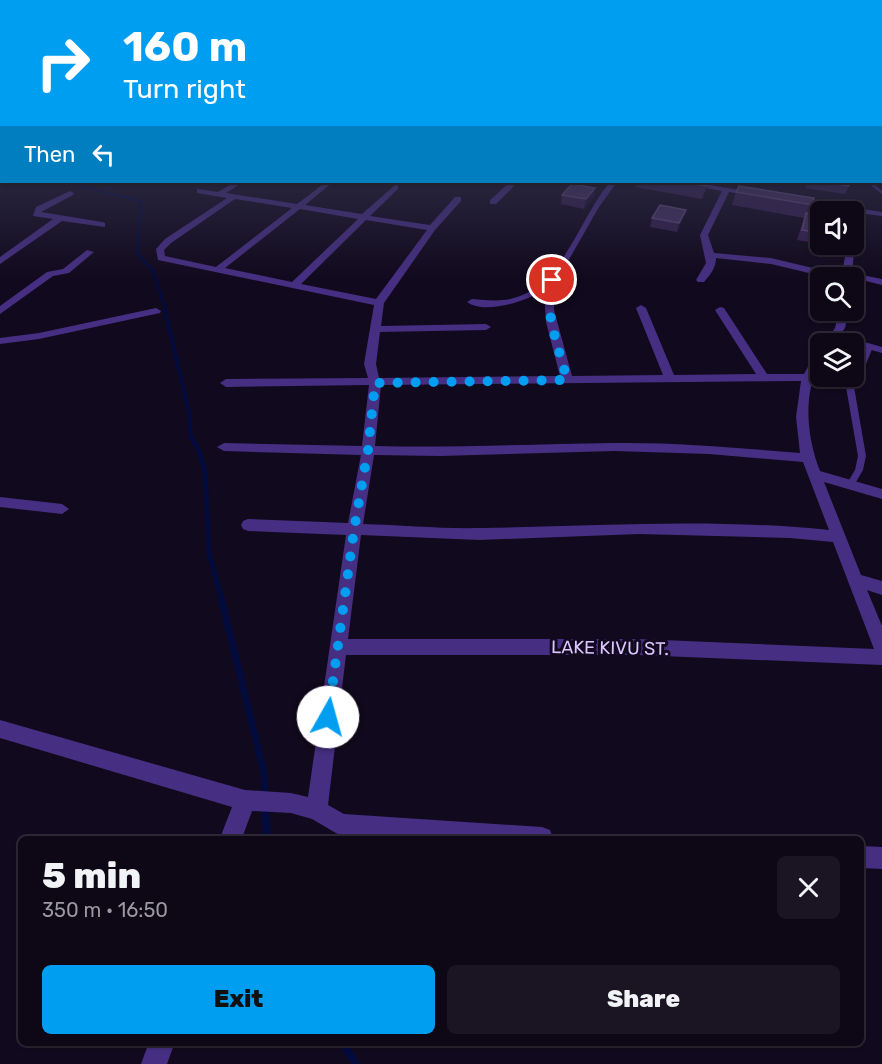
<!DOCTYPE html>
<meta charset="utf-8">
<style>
:root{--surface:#0d0716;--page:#1b1523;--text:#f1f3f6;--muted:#9a99a1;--line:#2d2835;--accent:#009ef0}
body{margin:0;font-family:Rubik,sans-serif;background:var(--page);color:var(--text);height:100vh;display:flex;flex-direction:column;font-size:22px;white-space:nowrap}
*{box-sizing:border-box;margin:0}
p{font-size:20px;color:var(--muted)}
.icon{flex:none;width:33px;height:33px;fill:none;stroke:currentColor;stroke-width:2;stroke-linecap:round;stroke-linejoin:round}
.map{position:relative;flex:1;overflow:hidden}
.drawer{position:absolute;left:18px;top:836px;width:846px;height:210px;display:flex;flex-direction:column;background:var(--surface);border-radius:9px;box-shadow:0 2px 4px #0004,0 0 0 2px var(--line)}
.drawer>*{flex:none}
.hud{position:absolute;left:0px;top:0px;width:882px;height:183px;box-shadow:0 2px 4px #0004,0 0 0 2px var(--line);background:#009ef0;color:#fff;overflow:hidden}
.tools{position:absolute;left:810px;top:201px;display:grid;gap:12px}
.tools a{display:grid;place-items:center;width:54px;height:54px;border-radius:9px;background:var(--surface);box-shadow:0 2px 4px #0004,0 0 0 2px var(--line);font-size:30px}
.pin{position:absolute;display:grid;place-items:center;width:51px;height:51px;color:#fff;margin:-26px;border:3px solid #fff;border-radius:50%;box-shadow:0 2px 6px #0007}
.me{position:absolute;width:66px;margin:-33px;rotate:7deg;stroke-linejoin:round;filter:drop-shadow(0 0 4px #0008)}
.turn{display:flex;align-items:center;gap:21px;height:126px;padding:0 24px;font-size:27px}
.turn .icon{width:78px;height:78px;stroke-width:2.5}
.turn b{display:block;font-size:42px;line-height:51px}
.then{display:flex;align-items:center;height:57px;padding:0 24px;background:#0003;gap:12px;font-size:22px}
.round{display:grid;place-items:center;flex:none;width:63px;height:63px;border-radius:9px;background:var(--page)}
.head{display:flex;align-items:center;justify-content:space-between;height:102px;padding:0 24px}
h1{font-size:36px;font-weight:800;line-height:45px}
.button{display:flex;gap:12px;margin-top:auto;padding:12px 24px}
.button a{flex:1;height:69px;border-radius:9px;background:var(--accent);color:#111;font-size:24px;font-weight:800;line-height:69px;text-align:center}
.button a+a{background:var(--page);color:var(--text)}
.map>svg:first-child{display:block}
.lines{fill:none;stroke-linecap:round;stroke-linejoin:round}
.stream-far5{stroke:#030a3c;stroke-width:2}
.stream-far4{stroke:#030a3c;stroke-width:3}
.stream-far3{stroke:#030a3c;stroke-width:4}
.stream-far2{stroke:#030a3c;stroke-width:5}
.stream-far1{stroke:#030a3c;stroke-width:7}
.stream{stroke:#030a3c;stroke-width:8}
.service{fill:#462f82;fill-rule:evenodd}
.minor{fill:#462f82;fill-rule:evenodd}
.wall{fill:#341f4d}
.shaded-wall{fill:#1e0f32}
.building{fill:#453160;stroke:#5d4879;stroke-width:1.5}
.route{stroke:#009ef0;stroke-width:10;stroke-dasharray:0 18}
.labels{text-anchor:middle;stroke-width:6;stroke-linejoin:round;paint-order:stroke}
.street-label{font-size:18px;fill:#dac5ff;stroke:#11091d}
</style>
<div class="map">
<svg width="882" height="1064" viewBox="0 0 882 1064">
<rect width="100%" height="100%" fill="#11091d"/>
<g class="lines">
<polyline class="stream-far5" points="76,182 84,187 141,201 140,211"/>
<polyline class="stream-far4" points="140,210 138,254 153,271 166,311"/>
<polyline class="stream-far3" points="165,310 189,413 191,438"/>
<polyline class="stream-far2" points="191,437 198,449 205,471 209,553 222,600"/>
<polyline class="stream-far1" points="221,598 264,772 265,798"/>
<g class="stream">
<polyline points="265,807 267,838"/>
<polyline points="342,1042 356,1064"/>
</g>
<g class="service">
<polygon points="867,182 871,182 882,191 882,194"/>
<polygon points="870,345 873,347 866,364 855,375 853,381 866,456 863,470 853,487 850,488 846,485 855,470 858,456 845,381 848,376 854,376 854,370 860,363 867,347"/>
</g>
<g class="minor">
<path d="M235 182H243L226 193 297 204 326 182H333L305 205 362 214 395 185H398V189L370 216 430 225 455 197H461V201L435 230 384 303 381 326 486 324 491 327 486 330 380 332 376 364 379 378 560 376 546 322 544 290C527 301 485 315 467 302L472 299C486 300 501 302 514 298 563 285 580 217 610 182H617L599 207 555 284 554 310 572 376 663 375 636 308 641 305 646 308 674 375 756 374 715 310 720 307 724 308 767 374H804L816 352 820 351C820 364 814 374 811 387 805 414 810 446 820 471L882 489V499L824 482 861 575 882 581V595L867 590 882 626V665L638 655H346L328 805 344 814 542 827 550 830 553 838H384L341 836 312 819 291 813 252 811 242 838H220L232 807 0 738V720L245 790 291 793 308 797 346 535 248 531 243 529 241 525 243 521 248 519 348 523 361 455 224 451 217 447 224 443 362 446 369 385 226 387 220 383 226 379 368 378 364 364 374 305 158 260 156 249 165 239 227 198 197 193V189L218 192ZM235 199 292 208 216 267 165 256 164 250 171 243ZM300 209 358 219 292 282 225 268ZM366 220 427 230 376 299 301 284ZM801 381 796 417 800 453C738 448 676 442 613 443 534 444 454 448 375 446L381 385ZM615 451 709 454 803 462 829 530C712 518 598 526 481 528 442 529 402 525 363 524L374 455 440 456ZM639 534 790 538 833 542 874 649 638 639H348L361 535 479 540Z"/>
<polygon points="510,182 518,182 496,204 490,204 490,200"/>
<path d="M680 182H694L760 194 756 196 729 192 708 235 714 253 771 258 842 275 847 244H854V242L855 244 852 273 882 279V285L854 278H830L771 264 716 258C716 268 710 275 704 282H698L696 280 706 263 700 235 722 191 683 184Z"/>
<polygon points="70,191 74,193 73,195 41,212 102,222 105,223 105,227 62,221 0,264 0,257 53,219 33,216 36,207"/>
<polygon points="795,199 882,212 882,216 859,213 858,226 854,229 854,212 792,203 791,201"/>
<polygon points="87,250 94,252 69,273 53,276 0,314 0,306 47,272 63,269"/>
<polygon points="156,308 161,311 160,313 39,339 0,344 0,338 39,333"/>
<polygon points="839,310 849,310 845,328 840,335 882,347 882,353 854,345 854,344 837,341 835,344 824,344 835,328"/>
<polygon points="0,497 62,504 69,509 62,514 0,507"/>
<polygon points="861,846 882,847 882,869 861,868"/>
<polygon points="149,1042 175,1042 167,1064 141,1064"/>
</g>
</g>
<g class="wall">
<polygon points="636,182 709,182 702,199 635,187"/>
<polygon points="807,182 850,182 849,186 845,194 805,188"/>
<polygon points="736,192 813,205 809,213 820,215 820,244 797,240 804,218 732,205"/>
<polygon points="562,195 594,197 584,209 561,204"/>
<polygon points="652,218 683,219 677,232 650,227"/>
</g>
<g class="shaded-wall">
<polygon points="709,182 706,192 702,199 707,186"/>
<polygon points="595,188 594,197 584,209 586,199"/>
<polygon points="686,210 683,219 677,232 679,223"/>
</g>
<g class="building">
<polygon points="682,182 709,182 707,186"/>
<polygon points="823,182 850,182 849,186"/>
<polygon points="572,184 595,188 586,199 562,195"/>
<polygon points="739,186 814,198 813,205 736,192"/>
<polygon points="660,205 686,210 679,223 652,218"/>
<polygon points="806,213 820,215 820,233 802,230"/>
</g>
<linearGradient id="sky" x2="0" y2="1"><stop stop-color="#090510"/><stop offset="0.47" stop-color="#32324c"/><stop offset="1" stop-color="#32324c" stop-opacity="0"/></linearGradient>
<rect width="882" height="281" fill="url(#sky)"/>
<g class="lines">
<path class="route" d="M328 717 354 530 368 450 375 383 567 380C560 351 542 308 552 280"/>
</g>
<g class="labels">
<g class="street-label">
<text transform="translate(610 648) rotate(1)" y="6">LAKE KIVU ST.</text>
</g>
</g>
</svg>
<div class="tools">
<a><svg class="icon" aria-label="sound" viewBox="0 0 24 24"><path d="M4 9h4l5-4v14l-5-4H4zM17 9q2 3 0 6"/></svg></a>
<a><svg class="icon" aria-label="search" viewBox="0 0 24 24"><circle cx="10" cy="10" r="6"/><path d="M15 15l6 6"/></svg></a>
<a><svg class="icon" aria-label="layers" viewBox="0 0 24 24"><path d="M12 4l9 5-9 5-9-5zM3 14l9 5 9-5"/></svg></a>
</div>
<div class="pin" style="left:552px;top:280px;background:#d93025"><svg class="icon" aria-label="arrive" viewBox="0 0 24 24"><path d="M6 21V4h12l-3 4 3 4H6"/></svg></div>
<svg class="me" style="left:328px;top:717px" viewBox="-20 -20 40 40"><circle r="19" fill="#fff"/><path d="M0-13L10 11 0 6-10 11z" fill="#009ef0"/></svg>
<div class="hud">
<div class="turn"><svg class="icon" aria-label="right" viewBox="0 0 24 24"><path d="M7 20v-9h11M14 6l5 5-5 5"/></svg><div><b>160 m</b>Turn right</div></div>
<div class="then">Then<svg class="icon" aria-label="left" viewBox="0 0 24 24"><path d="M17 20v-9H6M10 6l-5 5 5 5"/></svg></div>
</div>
<section class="drawer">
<div class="head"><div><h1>5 min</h1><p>350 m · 16:50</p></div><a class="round"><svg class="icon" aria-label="close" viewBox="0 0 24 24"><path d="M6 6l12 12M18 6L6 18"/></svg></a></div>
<div class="button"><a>Exit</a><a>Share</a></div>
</section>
</div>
